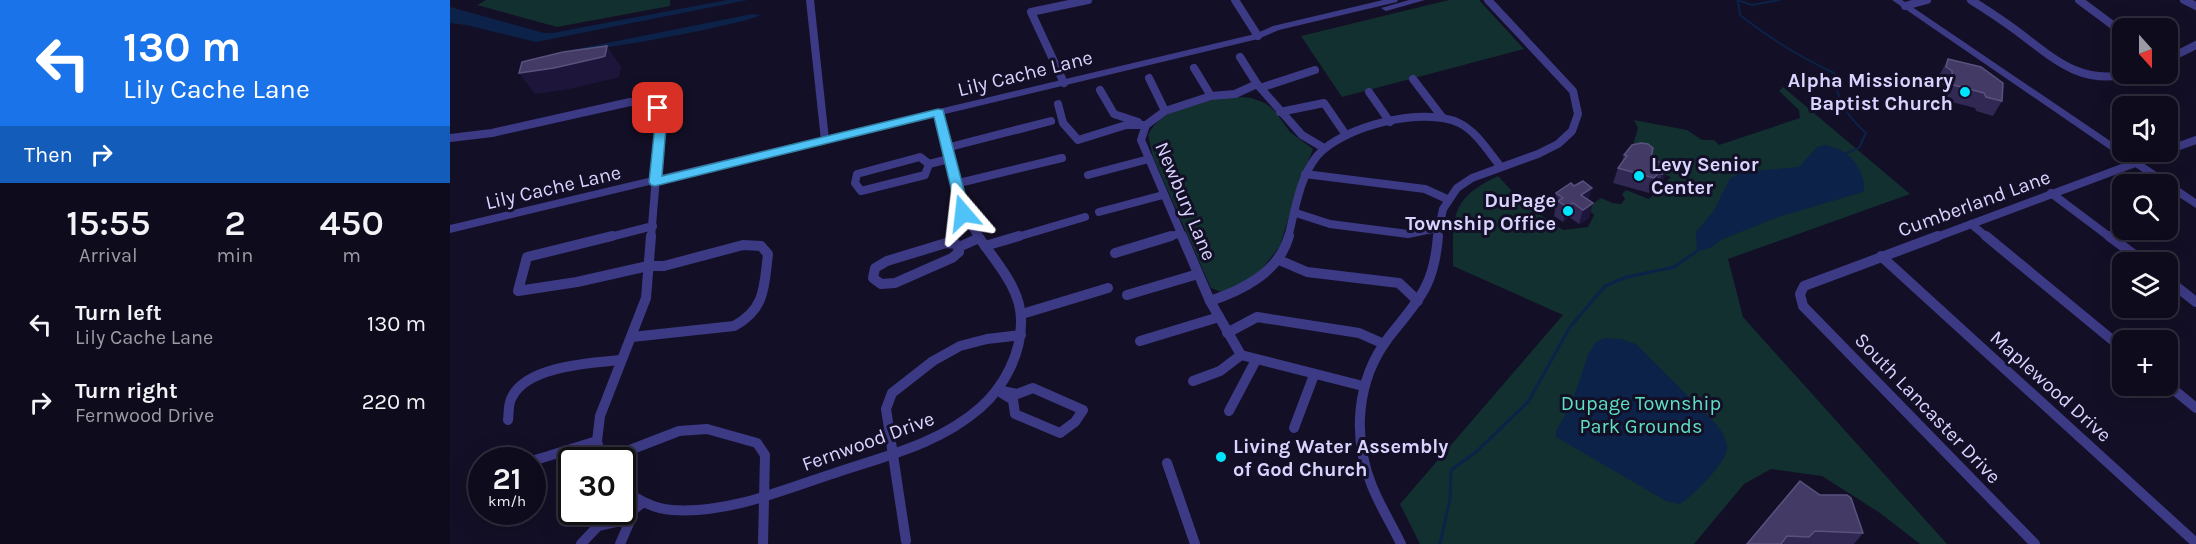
<!DOCTYPE html>
<style>
:root{--surface:#0e0b1c;--page:#1c1929;--text:#f1f3f6;--muted:#9b9ba3;--line:#2e2b3b}
body{margin:0;font-family:Karla,sans-serif;background:var(--page);color:var(--text);height:100vh;display:flex;flex-direction:column;font-size:22px;white-space:nowrap}
*{box-sizing:border-box;margin:0}
p{font-size:20px;color:var(--muted)}
.icon{flex:none;width:33px;height:33px;fill:none;stroke:currentColor;stroke-width:2;stroke-linecap:round;stroke-linejoin:round}
.map{position:relative;flex:1;overflow:hidden}
.sheet{display:flex;flex-direction:column;background:var(--surface);width:450px}
.sheet>*{flex:none}
.top-card{background:#1a73e8;color:#fff;overflow:hidden}
.needle{width:39px;rotate:159deg}
.controls{position:absolute;left:1662px;top:18px;display:grid;gap:12px}
.controls a{display:grid;place-items:center;width:66px;height:66px;border-radius:12px;background:var(--surface);box-shadow:0 6px 24px #0002,0 0 0 2px var(--line);font-size:30px}
.speed{position:absolute;left:18px;top:447px;display:flex;gap:12px;font-size:30px;font-weight:700;text-align:center}
.speed>*{display:grid;place-content:center;width:78px;height:78px;border-radius:50%;background:var(--surface);box-shadow:0 6px 24px #0002,0 0 0 2px var(--line);line-height:1}
.speed small{font-size:15px;font-weight:400}
.speed .limit{border:3px solid #111;border-radius:9px;background:#fff;color:#111}
.pin{position:absolute;display:grid;place-items:center;width:51px;height:51px;color:#fff;margin:-26px;border-radius:12px;box-shadow:0 3px 9px #0006}
.me{position:absolute;width:66px;margin:-33px;rotate:343deg;stroke-linejoin:round;filter:drop-shadow(0 0 4px #0008)}
.turn{display:flex;align-items:center;gap:21px;height:126px;padding:0 24px;font-size:27px}
.turn .icon{width:78px;height:78px;stroke-width:2.5}
.turn b{display:block;font-size:42px;line-height:51px}
.then{display:flex;align-items:center;height:57px;padding:0 24px;background:#0003;gap:12px;font-size:22px}
.eta{display:flex;justify-content:space-evenly;align-items:center;height:102px;text-align:center}
.eta b{font-size:36px;font-weight:600;line-height:42px}
ul{padding:0;list-style:none}
li{display:flex;align-items:center;gap:18px;height:78px;padding:0 24px}
li div{flex:1}
li b{display:block;font-size:22px}
li em{font-style:normal}
main{display:flex;flex:1;min-height:0}
.map>svg:first-child{display:block}
.green{fill:#12302f}
.water{fill:#0c2248}
.lines{fill:none;stroke-linecap:round;stroke-linejoin:round}
.stream-far1{stroke:#0c2248;stroke-width:2}
.stream{stroke:#0c2248;stroke-width:3}
.minor-far1{stroke:#3d3a85;stroke-width:8}
.minor{stroke:#3d3a85;stroke-width:10}
.tertiary{fill:#3d3a85;fill-rule:evenodd}
.wall{fill:#312854}
.shaded-wall{fill:#1d163a}
.building{fill:#433a66;stroke:#5a527e;stroke-width:1.5}
.route{fill:#4fc3f7;stroke:#337fa1;stroke-width:1.5}
.poi-dot{fill:#00e5ff;stroke:#130f26;stroke-width:2}
.labels{text-anchor:middle;stroke-width:6;stroke-linejoin:round;paint-order:stroke}
.street-label{font-size:20px;fill:#d9d4ff;stroke:#130f26}
.poi-label{font-size:20px;font-weight:bold;fill:#d9d4ff;stroke:#130f26;text-anchor:end}
.park-label{font-size:20px;fill:#5fe0c0;stroke:#130f26}
</style>
<main>
<section class="sheet">
<div class="top-card">
<div class="turn"><svg class="icon" aria-label="left" viewBox="0 0 24 24"><path d="M17 20v-9H6M10 6l-5 5 5 5"/></svg><div><b>130 m</b>Lily Cache Lane</div></div>
<div class="then">Then<svg class="icon" aria-label="right" viewBox="0 0 24 24"><path d="M7 20v-9h11M14 6l5 5-5 5"/></svg></div>
</div>
<div class="eta">
<div><b>15:55</b><p>Arrival</p></div>
<div><b>2</b><p>min</p></div>
<div><b>450</b><p>m</p></div>
</div>
<ul>
<li><svg class="icon" aria-label="left" viewBox="0 0 24 24"><path d="M17 20v-9H6M10 6l-5 5 5 5"/></svg><div><b>Turn left</b><p>Lily Cache Lane</p></div><em>130 m</em></li>
<li><svg class="icon" aria-label="right" viewBox="0 0 24 24"><path d="M7 20v-9h11M14 6l5 5-5 5"/></svg><div><b>Turn right</b><p>Fernwood Drive</p></div><em>220 m</em></li>
</ul>
</section>
<div class="map">
<svg width="1746" height="544" viewBox="0 0 1746 544">
<rect width="100%" height="100%" fill="#130f26"/>
<g class="green">
<polygon points="36,0 220,0 220,6 107,27 27,5"/>
<polygon points="999,0 1029,0 1074,49 892,97 851,36"/>
<path d="M1333 87 1460 194 1278 259 1293 317 1497 544H1470L1430 513 1372 476 1321 469 1294 484 1244 544H970L950 504 1113 315 1003 266C1003 217 999 199 1048 176L1073 203 1113 230 1138 227 1144 215 1137 208 1151 198 1162 203 1171 204 1175 199 1172 194 1176 190 1199 199 1221 177 1201 170 1206 160 1181 152 1188 128 1184 120 1237 130 1252 140H1264L1269 145 1350 118 1349 110 1329 91Z"/>
<path d="M780 96 801 98 815 103 824 110 840 132 863 149 846 193 830 246 809 273 790 284 771 292 761 288 703 157 698 135C712 106 751 103 780 96Z"/>
</g>
<g class="water">
<polygon points="277,0 298,0 86,42 16,25 0,23 0,7 94,33 102,33"/>
<path d="M302 14 311 15C295 24 136 54 122 50Z"/>
<path d="M1376 145C1382 147 1390 149 1395 153 1406 159 1418 181 1413 192L1328 217 1273 239 1260 248 1247 251 1246 232 1263 212 1280 178 1292 172 1349 167 1367 147Z"/>
<path d="M1154 338 1171 339 1186 344 1265 423C1271 430 1278 440 1277 449 1276 463 1242 497 1230 504L1216 501 1106 437V431L1121 405 1138 355 1146 342Z"/>
</g>
<g class="lines">
<g class="stream-far1">
<polyline points="1287,0 1302,5 1329,0"/>
<path d="M1288 1 1290 15C1319 38 1350 57 1384 73 1387 100 1396 115 1416 133L1409 148 1396 153"/>
</g>
<polyline class="stream" points="990,544 1000,499 1001,470 1026,452 1078,402 1120,327 1155,286 1177,277 1224,267 1247,251"/>
<g class="minor-far1">
<polyline points="360,0 375,140"/>
<polyline points="785,0 808,36"/>
<path d="M1521 0C1537 10 1552 20 1567 31 1604 59 1630 85 1679 74"/>
<polyline points="1629,0 1672,32"/>
<polyline points="1734,0 1746,6"/>
<polyline points="1455,6 1477,0"/>
<polyline points="790,57 807,84"/>
<polyline points="1718,59 1746,45"/>
<polyline points="744,68 761,96"/>
<polyline points="699,78 715,111"/>
<polyline points="963,79 992,117"/>
<polyline points="614,83 581,12 638,0"/>
<polyline points="813,87 865,70"/>
<polyline points="650,90 664,114 688,122"/>
<polyline points="919,92 940,122"/>
<polyline points="608,104 613,123 628,140 676,125 696,125"/>
<polyline points="830,112 874,103 896,135"/>
<path d="M488 113C498 157 503 200 529 238"/>
<path d="M0 138 42 133 180 102C193 103 205 101 211 115L201 238"/>
<polyline points="496,148 601,121"/>
<polyline points="1718,150 1746,140"/>
<polygon points="470,157 479,164 475,175 411,191 405,183 407,174"/>
<polyline points="479,164 499,159"/>
<polyline points="855,174 975,189 997,199"/>
<polyline points="638,175 699,159"/>
<polyline points="505,184 612,158"/>
<polyline points="1601,193 1661,238"/>
<polyline points="649,212 713,195"/>
<polyline points="846,213 880,224 958,234 987,228"/>
<polyline points="1521,224 1538,238"/>
<polyline points="156,238 203,226"/>
<polyline points="564,238 635,217"/>
<polyline points="716,238 731,233"/>
<polyline points="733,238 691,140 696,125 715,111 761,96 785,94 807,84 852,135 874,148"/>
<path d="M838 238C845 211 849 178 867 156 892 126 974 106 1009 123 1026 131 1038 151 1050 166"/>
<polyline points="987,238 993,209 1007,188 1022,178 1088,154 1108,144 1122,131 1128,114 1123,91 1038,0"/>
<polyline points="1484,238 1715,152"/>
</g>
<g class="minor">
<path d="M162 236 77 257 68 291 127 282 198 266H214L293 245 311 246 318 254C314 286 316 309 284 326L182 337"/>
<polyline points="732,236 760,301 791,355 913,386"/>
<polyline points="1488,236 1354,286 1350,294 1353,306 1585,544"/>
<polyline points="1536,236 1672,348"/>
<polyline points="1659,236 1694,262"/>
<polygon points="496,243 506,244 509,252 502,258 445,283 431,284 423,278 425,268 437,261"/>
<polyline points="535,246 569,236"/>
<polyline points="509,247 529,238"/>
<polyline points="665,253 721,236"/>
<polyline points="1431,256 1746,543"/>
<polyline points="829,260 857,272 949,283 968,301"/>
<polyline points="1718,280 1746,302"/>
<polyline points="677,295 748,274"/>
<path d="M760 301C793 290 829 272 839 236"/>
<polyline points="572,314 658,288"/>
<polyline points="777,333 807,317 909,333 934,344"/>
<polyline points="690,341 769,317"/>
<polyline points="743,381 770,371 791,355"/>
<polyline points="1718,385 1746,408"/>
<polygon points="583,388 633,410 625,422 610,433 565,414 563,400 547,390 567,394"/>
<polyline points="779,411 806,360"/>
<path d="M58 420C59 413 58 403 62 397 77 366 141 363 171 360"/>
<polyline points="844,428 864,375"/>
<polyline points="151,460 147,441 150,416 196,298 201,236"/>
<polyline points="154,460 229,431 257,429 307,443 315,455 313,544"/>
<polyline points="82,461 147,441"/>
<polyline points="717,463 745,544"/>
<path d="M172 489C187 499 203 509 222 510 279 514 332 490 385 473 435 456 489 444 530 408 554 387 572 353 571 320 571 288 545 261 528 236"/>
<polyline points="456,541 436,409 442,393 483,361 510,346 537,339 571,335"/>
<polyline points="131,544 148,526 170,521 192,503"/>
<polyline points="170,544 183,514"/>
<path d="M951 544C942 525 930 506 922 486 902 437 906 380 939 337 969 299 984 287 988 236"/>
</g>
<g class="tertiary">
<polygon points="933,0 948,0 947,2 829,30 808,39 0,233 0,225 805,34 823,26"/>
<polygon points="959,0 975,0 936,11 931,8"/>
<polygon points="1442,0 1452,0 1672,149 1672,152 1677,152 1746,199 1746,208 1718,190 1718,184 1710,184"/>
</g>
</g>
<g class="wall">
<polygon points="1498,59 1552,101 1543,116 1526,111 1525,108 1494,100 1494,86 1487,82 1490,74"/>
<polygon points="1174,155 1201,158 1218,166 1213,180 1207,189 1203,187 1199,193 1163,183 1168,168 1171,163"/>
<polygon points="1106,193 1139,200 1139,218 1129,224 1119,217 1113,222 1104,216 1105,210 1102,207"/>
<polygon points="1350,481 1413,533 1404,544 1297,544"/>
</g>
<g class="shaded-wall">
<polygon points="157,46 171,67 169,77 166,78 119,89 85,94 69,73"/>
<polygon points="1218,166 1213,180 1207,189 1212,174"/>
<polygon points="1209,173 1203,187 1199,193 1204,178"/>
<polygon points="1142,188 1138,202 1131,195"/>
<polygon points="1123,203 1119,217 1113,222 1117,207"/>
<polygon points="1143,203 1139,218 1129,224 1133,210"/>
</g>
<g class="building">
<polygon points="157,46 155,56 152,57 104,68 69,73 72,62 76,61 113,52"/>
<polygon points="1498,59 1531,67 1553,83 1552,101 1536,97 1534,93 1503,85 1502,71 1496,67"/>
<polygon points="1191,143 1198,144 1203,148 1201,158 1218,166 1212,174 1209,173 1204,178 1168,168 1177,156 1174,155 1182,145"/>
<polygon points="1133,181 1142,188 1131,195 1143,203 1133,210 1123,203 1117,207 1108,201 1113,198 1106,193 1121,183 1124,186"/>
<polygon points="1350,481 1370,495 1397,495 1401,498 1413,533 1365,531 1359,537 1337,536 1331,544 1297,544"/>
</g>
<polygon class="route" points="208,104 213,105 217,115 212,176 488,109 493,110 520,213 513,217 507,213 484,117 205,186 201,185 199,182 206,115 203,108"/>
<g class="poi-dot">
<circle cx="1515" cy="92" r="6"/>
<circle cx="1189" cy="176" r="6"/>
<circle cx="1118" cy="211" r="6"/>
<circle cx="771" cy="457" r="6"/>
</g>
<g class="labels">
<g class="street-label">
<text transform="translate(575 73) rotate(-14)" y="7">Lily Cache Lane</text>
<text transform="translate(103 187) rotate(-13)" y="7">Lily Cache Lane</text>
<text transform="translate(736 201) rotate(67)" y="7">Newbury Lane</text>
<text transform="translate(1524 203) rotate(-20)" y="7">Cumberland Lane</text>
<text transform="translate(1601 386) rotate(42)" y="7">Maplewood Drive</text>
<text transform="translate(1478 408) rotate(46)" y="7">South Lancaster Drive</text>
<text transform="translate(418 441) rotate(-20)" y="7">Fernwood Drive</text>
</g>
<g class="poi-label">
<text x="1503" y="87">Alpha Missionary<tspan x="1503" dy="23">Baptist Church</tspan></text>
<text x="1201" y="171" text-anchor="start">Levy Senior<tspan x="1201" dy="23">Center</tspan></text>
<text x="1106" y="207">DuPage<tspan x="1106" dy="23">Township Office</tspan></text>
<text x="783" y="453" text-anchor="start">Living Water Assembly<tspan x="783" dy="23">of God Church</tspan></text>
</g>
<g class="park-label">
<text x="1191" y="410">Dupage Township<tspan x="1191" dy="23">Park Grounds</tspan></text>
</g>
</g>
</svg>
<div class="controls">
<a><svg class="needle" viewBox="-14 -14 28 28"><path d="M0-13l5 13h-10z" fill="#e53935"/><path d="M0 13l5-13h-10z" fill="#9b9ba3"/></svg></a>
<a><svg class="icon" aria-label="sound" viewBox="0 0 24 24"><path d="M4 9h4l5-4v14l-5-4H4zM17 9q2 3 0 6"/></svg></a>
<a><svg class="icon" aria-label="search" viewBox="0 0 24 24"><circle cx="10" cy="10" r="6"/><path d="M15 15l6 6"/></svg></a>
<a><svg class="icon" aria-label="layers" viewBox="0 0 24 24"><path d="M12 4l9 5-9 5-9-5zM3 14l9 5 9-5"/></svg></a>
<a>+</a>
</div>
<div class="speed"><div>21<small>km/h</small></div><div class="limit">30</div></div>
<div class="pin" style="left:208px;top:108px;background:#d93025"><svg class="icon" aria-label="arrive" viewBox="0 0 24 24"><path d="M6 21V4h12l-3 4 3 4H6"/></svg></div>
<svg class="me" style="left:513px;top:213px" viewBox="-20 -20 40 40"><path d="M0-17L14 15 0 8-14 15z" fill="#4fc3f7" stroke="#fff" stroke-width="4"/></svg>
</div>
</main>
